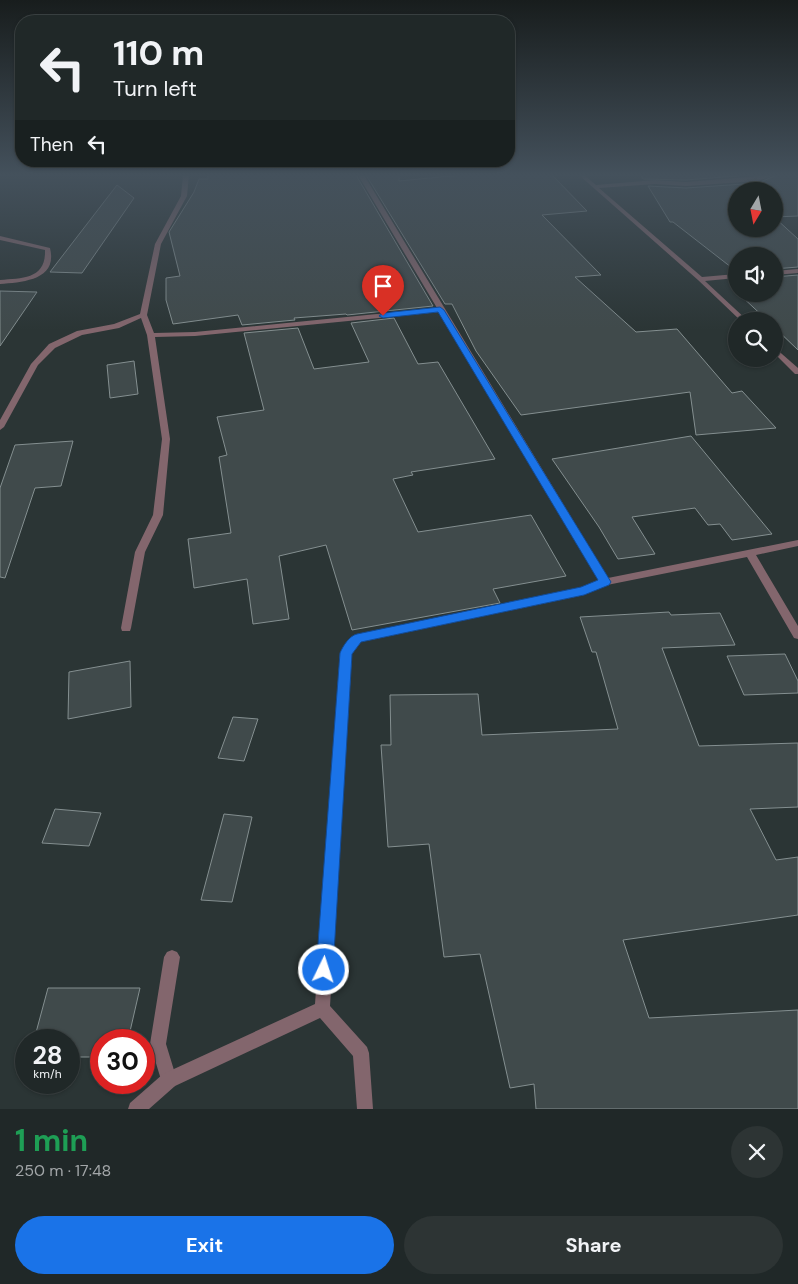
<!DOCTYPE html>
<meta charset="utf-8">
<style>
:root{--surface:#202828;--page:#2d3434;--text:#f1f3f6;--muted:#a2a6a8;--line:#3d4445;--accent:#1a73e8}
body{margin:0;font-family:"DM Sans",sans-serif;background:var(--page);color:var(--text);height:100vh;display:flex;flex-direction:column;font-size:19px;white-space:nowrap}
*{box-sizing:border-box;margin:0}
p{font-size:16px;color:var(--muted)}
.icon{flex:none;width:28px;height:28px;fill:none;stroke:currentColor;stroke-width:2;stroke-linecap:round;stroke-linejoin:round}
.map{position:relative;height:1109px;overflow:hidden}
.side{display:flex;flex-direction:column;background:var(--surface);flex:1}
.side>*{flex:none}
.guide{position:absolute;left:15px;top:15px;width:500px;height:152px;border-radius:20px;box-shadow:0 1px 4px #0004,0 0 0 1px var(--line);background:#202828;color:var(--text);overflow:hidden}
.needle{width:32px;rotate:190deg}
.controls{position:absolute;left:728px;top:182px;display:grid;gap:10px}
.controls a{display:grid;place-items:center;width:55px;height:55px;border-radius:50%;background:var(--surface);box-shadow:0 1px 4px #0004,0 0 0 1px var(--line);font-size:25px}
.speed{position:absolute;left:15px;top:1029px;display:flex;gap:10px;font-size:25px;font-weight:700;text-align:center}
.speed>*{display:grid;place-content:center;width:65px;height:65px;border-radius:50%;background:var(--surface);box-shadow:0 1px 4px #0004,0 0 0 1px var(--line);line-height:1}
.speed small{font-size:12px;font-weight:400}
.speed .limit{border:8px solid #d22;background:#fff;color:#111}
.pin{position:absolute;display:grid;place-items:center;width:42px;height:42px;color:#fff;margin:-51px -21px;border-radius:50% 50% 50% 0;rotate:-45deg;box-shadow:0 0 5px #0007}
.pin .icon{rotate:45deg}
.me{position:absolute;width:55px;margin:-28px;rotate:4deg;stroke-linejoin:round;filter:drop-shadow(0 0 4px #0008)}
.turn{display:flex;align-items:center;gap:18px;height:105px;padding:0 15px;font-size:22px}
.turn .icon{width:65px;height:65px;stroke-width:2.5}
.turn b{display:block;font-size:35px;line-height:42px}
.then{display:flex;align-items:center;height:48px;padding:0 15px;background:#0003;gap:10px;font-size:19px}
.round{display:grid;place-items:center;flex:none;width:52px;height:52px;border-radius:26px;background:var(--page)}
.summary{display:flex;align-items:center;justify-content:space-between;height:85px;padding:0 15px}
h1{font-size:30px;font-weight:700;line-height:38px;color:#1e9e55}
.action{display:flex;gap:10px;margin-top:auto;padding:10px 15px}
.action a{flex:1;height:58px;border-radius:30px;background:var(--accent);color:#fff;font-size:20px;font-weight:700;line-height:58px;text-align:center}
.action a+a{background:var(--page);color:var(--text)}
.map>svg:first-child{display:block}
.building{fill:#404a4b;stroke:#848f90;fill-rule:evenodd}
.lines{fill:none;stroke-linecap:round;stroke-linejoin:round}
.lane{fill:#83666d;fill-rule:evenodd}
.street{fill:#83666d;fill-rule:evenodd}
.route{fill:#1a73e8;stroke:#114b97}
</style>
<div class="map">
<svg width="798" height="1109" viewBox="0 0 798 1109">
<rect width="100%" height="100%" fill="#2b3535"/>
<g class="building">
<polygon points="208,175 356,175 433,306 347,315 346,314 294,318 295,320 242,325 238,315 173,324 166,300 166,278 180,276 169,232 194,192 199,179 208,179"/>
<polygon points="366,175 399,175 399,181 461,175 552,175 587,211 542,215 601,275 575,277 636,332 677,329 732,393 742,391 776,428 696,435 690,392 521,415 476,351 452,304 445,304"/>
<polygon points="641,175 748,175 686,180 643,179"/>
<path d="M777 175H798V216L774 217 798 239V267L774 269V256H736V271L673 222H670L648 186 686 188 758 183ZM736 191H774V229H736Z"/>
<polygon points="117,185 134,198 82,273 50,272"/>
<polygon points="798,275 798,350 774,327 774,321 768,321 739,294 774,294 774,277"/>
<polygon points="0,291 37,292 0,346"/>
<polygon points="394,318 418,364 438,362 495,459 411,472 413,475 393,479 418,532 531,515 566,576 493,589 500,603 352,630 326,545 279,556 289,619 253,624 247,579 194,588 188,539 231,533 219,457 227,455 217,417 264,410 244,333 298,328 314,369 369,362 351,323"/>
<polygon points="134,361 138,394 110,398 107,365"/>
<polygon points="691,436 772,534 732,540 720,524 708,525 695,508 632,517 655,554 618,559 599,527 552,459"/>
<polygon points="73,441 61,486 35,488 5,578 0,577 0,488 15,445"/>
<polygon points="669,612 671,615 720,613 735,645 662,648 699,746 798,743 798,807 750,809 776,860 798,857 798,915 623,940 649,1018 798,1010 798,1109 536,1109 534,1084 510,1088 480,954 444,957 429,844 388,847 381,745 391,745 390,695 478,694 482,735 618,729 596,652 592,652 580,617"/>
<polygon points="785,654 798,681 798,693 744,695 727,656"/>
<polygon points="130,661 131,707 68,719 69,672"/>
<polygon points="233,717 258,719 244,761 218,758"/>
<polygon points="55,809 101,813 89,846 42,843"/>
<polygon points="224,814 252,817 232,902 201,900"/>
<polygon points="48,988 140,988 128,1040 101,1040 101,1057 69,1057 69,1040 34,1040"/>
</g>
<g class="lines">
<g class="lane">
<path d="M0 236 50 248C58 280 23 282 0 284V280C23 278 46 279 45 250L0 240Z"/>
<polygon points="172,950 177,952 180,957 166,1044 177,1080 175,1086 169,1088 163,1086 150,1044 164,957 167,952"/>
</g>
<g class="street">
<polygon points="183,175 189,175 187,196 161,244 147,315 154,333 195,332 437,308 358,175 364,175 608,578 798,540 798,546 756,555 798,626 798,639 794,638 747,557 607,585 584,595 361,642 352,654 330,1006 367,1047 369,1053 373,1109 357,1109 353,1056 320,1018 175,1086 149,1109 128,1109 130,1103 163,1074 315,1004 340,653 353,636 582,588 599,581 440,312 195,336 155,337 170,439 163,515 145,552 131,628 130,631 122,631 121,628 135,552 153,515 162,439 147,335 141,318 119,328 82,335 55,348 38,365 4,427 0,430 0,420 31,364 49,344 77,331 114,324 140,314 155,244 181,196"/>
<polygon points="579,175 584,175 596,185 655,180 686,182 775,175 758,181 686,186 655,184 599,188 702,277 736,274 736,278 705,281 748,321 741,321 698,280"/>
<polygon points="798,269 798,273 774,275 774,271"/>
<polygon points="774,347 798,368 798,374 795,374 774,353"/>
</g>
</g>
<linearGradient id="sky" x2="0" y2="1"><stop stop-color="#181d1d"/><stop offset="0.53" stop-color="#44515c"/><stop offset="1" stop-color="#44515c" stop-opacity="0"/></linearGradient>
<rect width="798" height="330" fill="url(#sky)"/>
<path class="route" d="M440 307 444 310 611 582 609 585 584 595 361 642 352 654 333 970 330 976 324 978 318 976 316 970 340 653C343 646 349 636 357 634L581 587 598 580 438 312 383 318 379 316 383 313Z"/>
</svg>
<div class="controls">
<a><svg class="needle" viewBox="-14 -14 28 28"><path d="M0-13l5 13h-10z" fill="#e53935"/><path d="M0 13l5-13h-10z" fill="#a2a6a8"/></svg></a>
<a><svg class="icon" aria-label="sound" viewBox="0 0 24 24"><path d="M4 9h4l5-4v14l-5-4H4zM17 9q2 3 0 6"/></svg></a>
<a><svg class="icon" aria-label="search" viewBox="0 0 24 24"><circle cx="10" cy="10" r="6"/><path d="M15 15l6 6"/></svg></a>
</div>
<div class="speed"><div>28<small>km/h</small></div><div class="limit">30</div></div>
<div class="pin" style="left:383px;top:316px;background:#d93025"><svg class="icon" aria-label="arrive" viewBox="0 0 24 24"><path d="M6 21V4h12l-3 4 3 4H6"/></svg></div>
<svg class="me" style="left:324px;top:970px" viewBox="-20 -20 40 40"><circle r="17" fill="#1a73e8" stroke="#fff" stroke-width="3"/><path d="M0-11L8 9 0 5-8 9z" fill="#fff"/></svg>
<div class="guide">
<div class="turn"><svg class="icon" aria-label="left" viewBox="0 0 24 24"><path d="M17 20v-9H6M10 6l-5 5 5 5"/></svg><div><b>110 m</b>Turn left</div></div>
<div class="then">Then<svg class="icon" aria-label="left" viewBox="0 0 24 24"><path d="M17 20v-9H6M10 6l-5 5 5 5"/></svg></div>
</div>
</div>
<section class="side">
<div class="summary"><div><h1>1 min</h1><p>250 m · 17:48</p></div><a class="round"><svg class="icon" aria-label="close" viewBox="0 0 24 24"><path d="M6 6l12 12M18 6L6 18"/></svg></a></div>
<div class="action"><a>Exit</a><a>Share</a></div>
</section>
